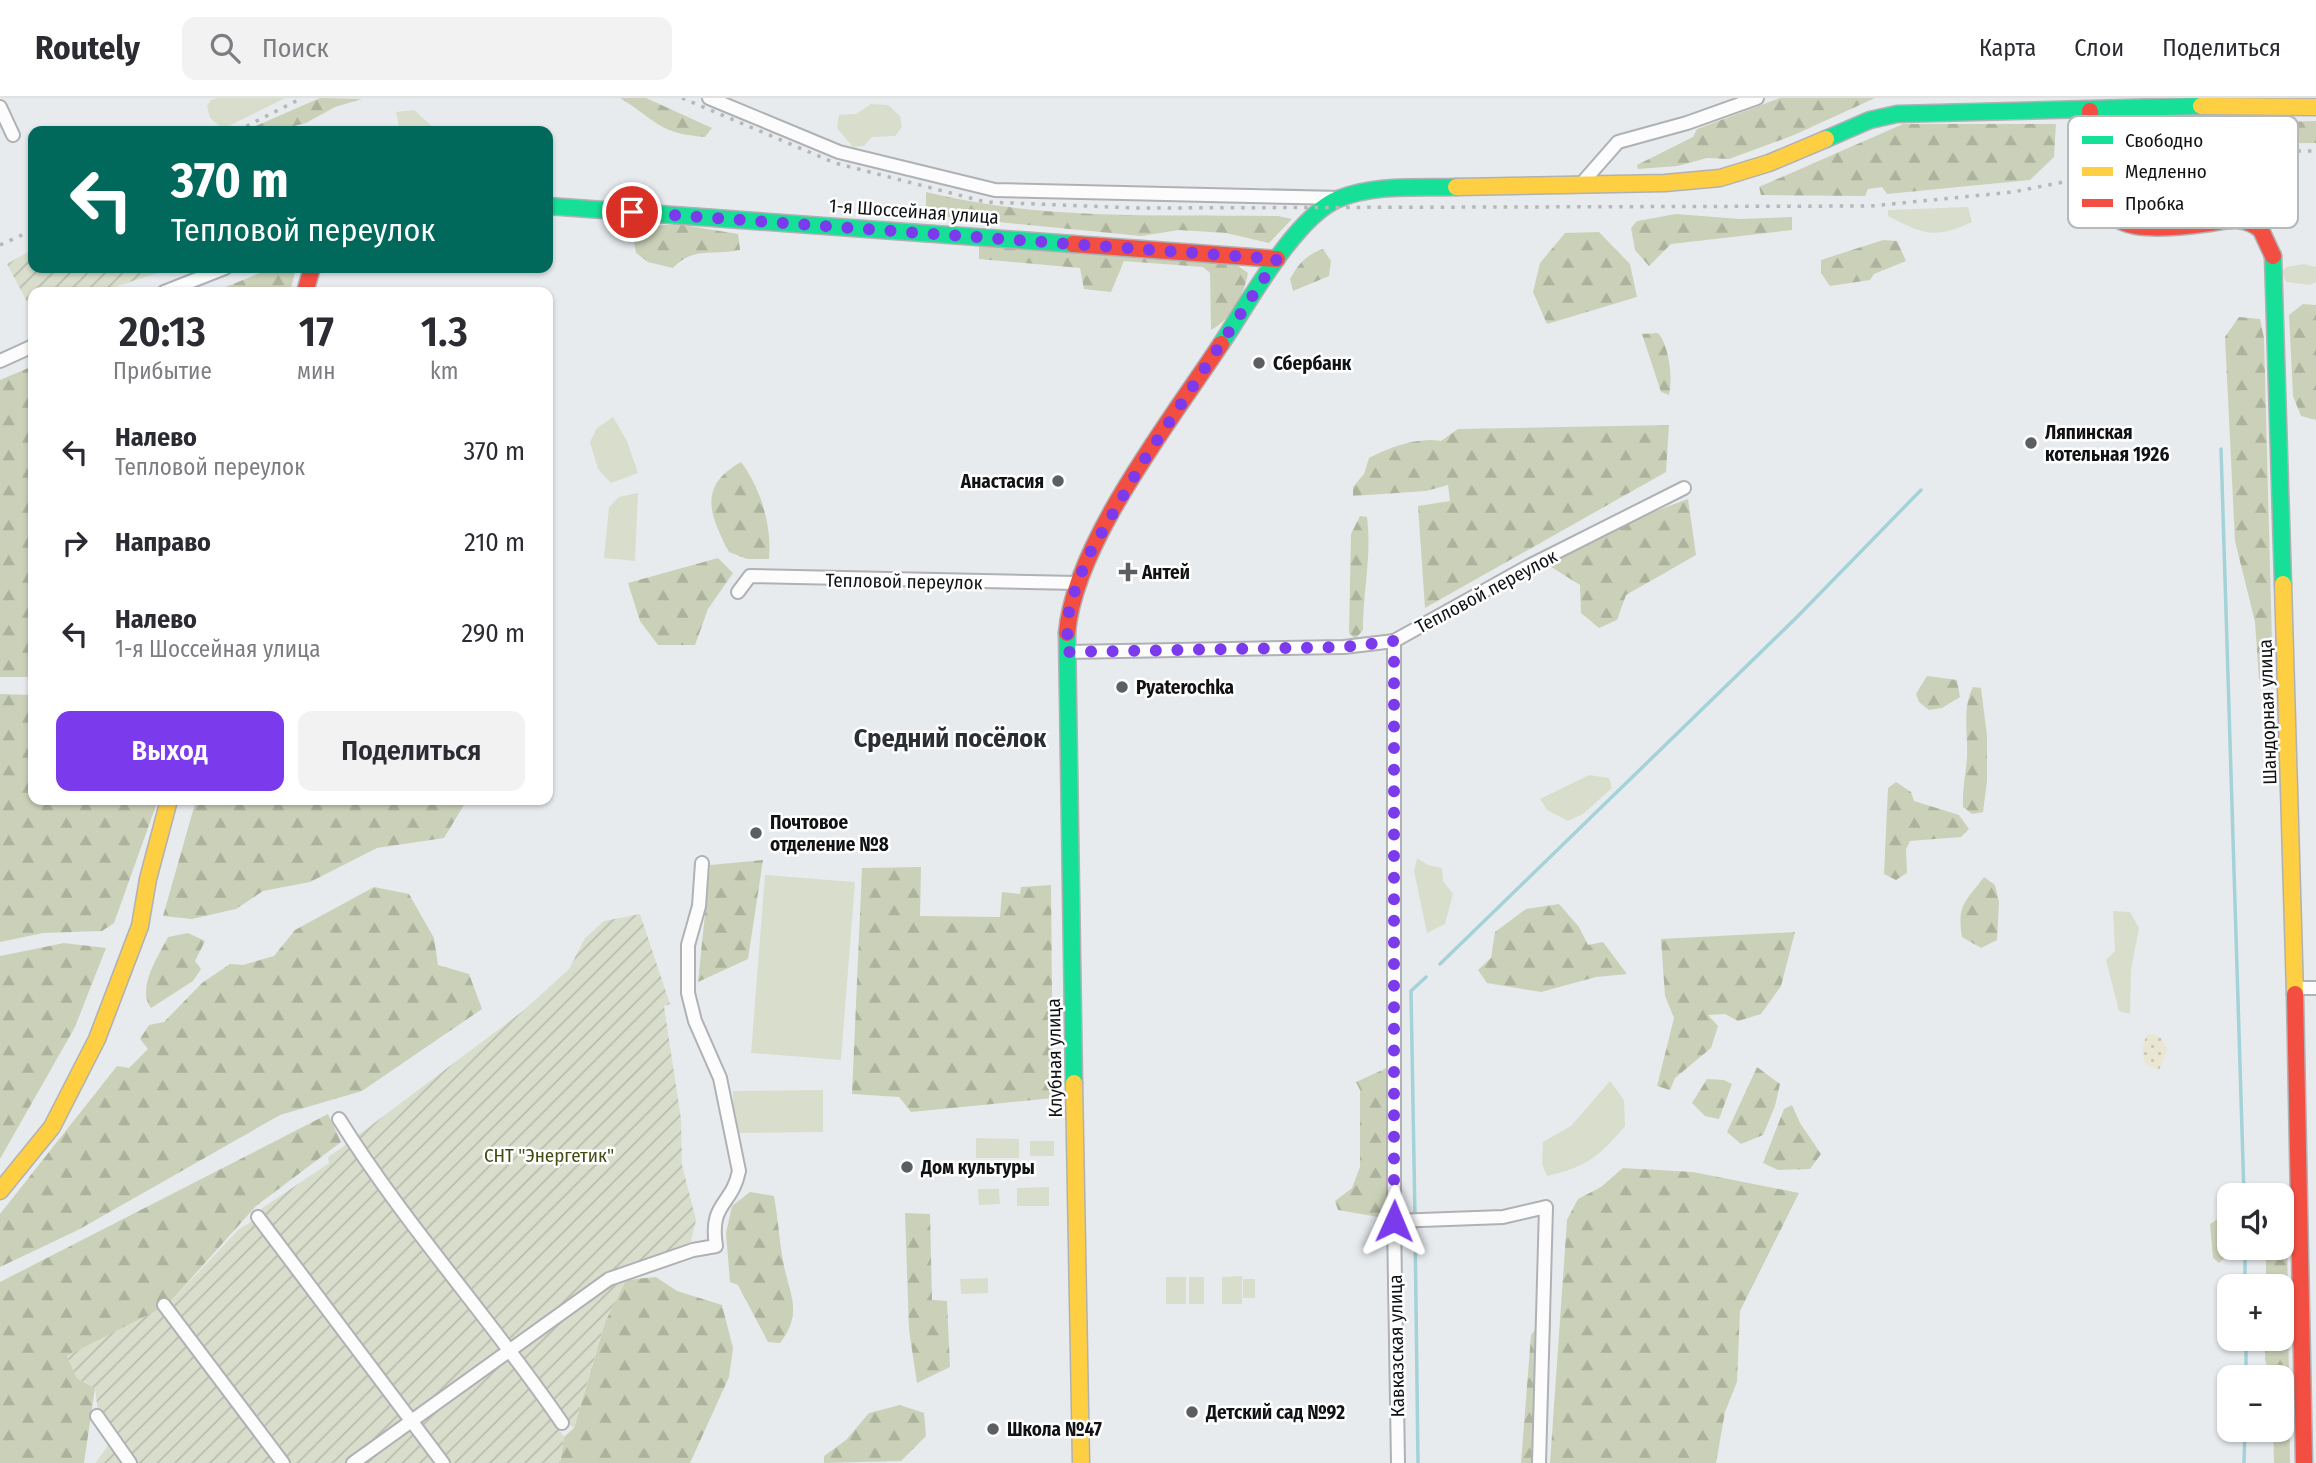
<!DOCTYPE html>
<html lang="ru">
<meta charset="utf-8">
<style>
:root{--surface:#fff;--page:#f2f2f3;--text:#2b2b33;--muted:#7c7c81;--line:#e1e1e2;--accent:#7c3aed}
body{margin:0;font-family:"Fira Sans Condensed",sans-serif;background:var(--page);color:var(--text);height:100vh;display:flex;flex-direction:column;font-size:26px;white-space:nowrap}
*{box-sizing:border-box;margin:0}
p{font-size:23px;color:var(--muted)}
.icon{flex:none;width:38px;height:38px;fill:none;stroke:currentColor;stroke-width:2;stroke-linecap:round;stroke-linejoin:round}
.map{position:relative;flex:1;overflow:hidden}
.details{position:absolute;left:28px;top:189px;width:525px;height:518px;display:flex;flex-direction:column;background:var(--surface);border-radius:14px;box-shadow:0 2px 5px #0004}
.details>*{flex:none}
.top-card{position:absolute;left:28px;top:28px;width:525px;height:147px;border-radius:14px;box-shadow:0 2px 5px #0004;background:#00695c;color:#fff;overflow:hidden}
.tools{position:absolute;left:2217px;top:1085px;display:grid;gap:14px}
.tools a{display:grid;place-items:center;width:77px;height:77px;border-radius:14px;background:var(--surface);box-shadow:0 2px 5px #0004;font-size:35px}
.pin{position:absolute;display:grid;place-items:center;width:60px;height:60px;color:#fff;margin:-30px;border:4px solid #fff;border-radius:50%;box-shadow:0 2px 7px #0007}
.me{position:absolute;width:77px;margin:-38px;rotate:1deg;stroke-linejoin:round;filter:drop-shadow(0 0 5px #0008)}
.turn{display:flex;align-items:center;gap:24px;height:147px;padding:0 28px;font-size:32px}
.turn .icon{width:91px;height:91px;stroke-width:2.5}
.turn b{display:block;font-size:49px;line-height:60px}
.eta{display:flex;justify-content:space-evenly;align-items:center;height:119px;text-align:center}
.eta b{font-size:42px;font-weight:600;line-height:49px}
.primary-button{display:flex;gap:14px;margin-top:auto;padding:14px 28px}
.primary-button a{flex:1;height:80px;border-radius:14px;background:var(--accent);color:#fff;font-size:28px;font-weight:600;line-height:80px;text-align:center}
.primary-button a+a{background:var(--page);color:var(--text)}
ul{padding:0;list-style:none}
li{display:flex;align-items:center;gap:21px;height:91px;padding:0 28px}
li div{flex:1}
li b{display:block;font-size:26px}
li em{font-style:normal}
header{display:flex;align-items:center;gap:42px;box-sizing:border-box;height:98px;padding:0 35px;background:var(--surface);border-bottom:2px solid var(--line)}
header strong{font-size:33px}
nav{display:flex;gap:38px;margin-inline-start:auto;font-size:24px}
.search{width:490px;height:63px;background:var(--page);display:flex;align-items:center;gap:18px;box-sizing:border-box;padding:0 24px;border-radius:14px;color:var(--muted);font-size:26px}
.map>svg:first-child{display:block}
.green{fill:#d9decc}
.forest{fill:url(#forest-firs)}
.sand{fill:url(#sand-dots)}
.garden{fill:url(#garden-furrows)}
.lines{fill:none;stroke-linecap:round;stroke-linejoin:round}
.stream{stroke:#a3d2d8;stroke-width:3.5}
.street-casing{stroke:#afb1b4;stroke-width:16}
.fast-casing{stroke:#afb1b4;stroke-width:19}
.slow-casing{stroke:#afb1b4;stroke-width:19}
.jam-casing{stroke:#afb1b4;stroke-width:19}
.street{stroke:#fcfcfc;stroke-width:12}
.fast{stroke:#16e098;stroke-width:16}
.slow{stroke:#ffcf43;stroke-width:16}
.jam{stroke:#f24e42;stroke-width:16}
.rail{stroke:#b7b7b8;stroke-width:3.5;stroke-dasharray:3.5 7;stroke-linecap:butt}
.route{stroke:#7c3aed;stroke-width:12;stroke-dasharray:0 21.6}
.poi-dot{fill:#5c5e60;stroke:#fff;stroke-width:2.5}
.labels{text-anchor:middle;stroke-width:5;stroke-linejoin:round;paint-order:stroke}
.street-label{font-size:19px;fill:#101214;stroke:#fff}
.poi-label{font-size:19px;font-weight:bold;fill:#101214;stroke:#fff;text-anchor:start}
.park-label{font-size:19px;fill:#434a12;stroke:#fff}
.district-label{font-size:26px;font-weight:bold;fill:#2b2f33;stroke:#fff}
.key{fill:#fff;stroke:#b7b8b8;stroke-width:2}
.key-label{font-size:19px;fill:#101214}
</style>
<header>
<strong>Routely</strong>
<div class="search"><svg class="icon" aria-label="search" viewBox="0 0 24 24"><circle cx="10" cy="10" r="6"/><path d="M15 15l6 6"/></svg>Поиск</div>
<nav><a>Карта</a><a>Слои</a><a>Поделиться</a></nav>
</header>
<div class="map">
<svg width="2316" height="1365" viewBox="0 0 2316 1365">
<defs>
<pattern id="forest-firs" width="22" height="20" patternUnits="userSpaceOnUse" patternTransform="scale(1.75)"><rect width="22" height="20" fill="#cbd1b8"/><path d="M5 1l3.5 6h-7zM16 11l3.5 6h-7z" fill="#adb29d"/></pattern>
<pattern id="sand-dots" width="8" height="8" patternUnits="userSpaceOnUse" patternTransform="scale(1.75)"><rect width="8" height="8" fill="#e9e6d2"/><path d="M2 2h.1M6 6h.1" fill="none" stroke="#c7c4b3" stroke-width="1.8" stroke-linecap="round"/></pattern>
<pattern id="garden-furrows" width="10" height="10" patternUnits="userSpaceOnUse" patternTransform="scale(1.75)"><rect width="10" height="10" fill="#d9decc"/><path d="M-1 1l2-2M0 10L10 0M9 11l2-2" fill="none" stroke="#b9bdae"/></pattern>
</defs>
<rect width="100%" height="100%" fill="#e8ebee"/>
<g class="green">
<polygon points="218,0 285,0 223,31 210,20 207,8 211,2"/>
<polygon points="871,6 888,7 900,18 902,29 895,38 872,39 864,48 853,49 837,30 839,17 856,16"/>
<polygon points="414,12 434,30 432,33 400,33 396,14"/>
<path d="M1968 109 1972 124C1935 141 1924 137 1888 118V112Z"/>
<polygon points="2304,166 2316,169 2316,184 2310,187 2286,184 2282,173 2287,169"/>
<polygon points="613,319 627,343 638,375 611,385 598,371 590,344 597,330"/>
<polygon points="638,395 635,463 604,460 609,409 619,399"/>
<polygon points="1589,677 1609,680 1612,690 1583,716 1568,723 1547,712 1540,701"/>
<polygon points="1417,760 1428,767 1442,770 1443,783 1453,796 1445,826 1427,835 1414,773"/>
<polygon points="765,777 855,784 841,962 751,955"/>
<polygon points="2113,813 2130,814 2139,830 2131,872 2130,916 2119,913 2106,862 2115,853"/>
<path d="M1610 983 1624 1002 1625 1028C1599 1059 1586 1069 1547 1078L1542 1066 1543 1044 1571 1028Z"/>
<polygon points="823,992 823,1034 733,1035 733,993"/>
<polygon points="976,1040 1019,1041 1019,1060 976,1060"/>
<rect x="1030" y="1043" width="24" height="15"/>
<polygon points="1049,1089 1049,1108 1017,1108 1017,1090"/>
<polygon points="978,1091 999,1091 1000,1106 979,1107"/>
<polygon points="1242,1178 1242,1206 1222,1206 1222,1179"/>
<rect x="1166" y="1179" width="20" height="27"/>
<rect x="1189" y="1179" width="15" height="27"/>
<polygon points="988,1180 988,1195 961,1196 960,1181"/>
<rect x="1243" y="1181" width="12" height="19"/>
</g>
<g class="forest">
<polygon points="320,0 362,1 335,9 306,25 274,33 244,33"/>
<path d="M620 0H646L712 30 705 39C659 36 656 22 620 0Z"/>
<polygon points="1780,0 1875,0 1794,37 1729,61 1707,60 1678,68 1638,71 1637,67 1693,39 1697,31"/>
<polygon points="2316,23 2316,45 2161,46 2163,27 2234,26 2249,31 2254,25"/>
<polygon points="1903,26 2056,26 2054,59 2030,82 1887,96 1882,89 1868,91 1865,98 1761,97 1759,89"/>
<path d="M926 94C1045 123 1157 116 1278 118L1292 121 1269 145 1226 135 1179 132 1141 138 926 117Z"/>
<polygon points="1676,116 1740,121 1792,119 1792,132 1671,146 1649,168 1635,152 1631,130 1637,123"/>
<path d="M677 126 738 136 740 152C713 158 693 148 673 170L648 164 636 155 634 143 642 129Z"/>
<polygon points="1599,134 1630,166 1637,199 1547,226 1533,194 1540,165 1565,135"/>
<polygon points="1883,142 1897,143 1906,163 1874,176 1870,182 1830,188 1821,175 1821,162"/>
<path d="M979 147 1234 165 1248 175C1244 197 1232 221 1211 232L1210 175 1203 169 1124 163 1111 194 1084 191 1080 170 979 161Z"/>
<path d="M1323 151 1331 163 1329 178 1293 193 1290 181C1299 165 1306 157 1323 151Z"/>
<polygon points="273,170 296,170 290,194 213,194"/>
<polygon points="2303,206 2316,207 2316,322 2301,318 2293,298 2289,217"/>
<polygon points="2239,219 2260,221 2264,240 2273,584 2259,581 2255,524 2235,443 2225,239"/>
<path d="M1658 235C1669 247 1673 281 1669 297L1661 294 1642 236Z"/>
<polygon points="33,268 33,579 0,579 0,282"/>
<path d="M1669 327 1666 374 1425 510 1418 408 1450 403 1448 387 1426 393 1353 398V389L1364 376 1369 360C1390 349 1418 339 1441 343L1458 331Z"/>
<path d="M741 364C761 391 772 427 769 461H747L729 454C709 416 698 388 741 364Z"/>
<polygon points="1688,401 1696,457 1626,497 1617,522 1599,530 1581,515 1580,487 1548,467 1618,427"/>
<path d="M1360 418 1367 419C1372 457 1363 493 1363 532L1355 541 1349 535 1351 436Z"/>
<polygon points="718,460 733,475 708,511 695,547 658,547 640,523 628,485"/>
<polygon points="1927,578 1957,582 1960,599 1942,610 1929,612 1919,604 1916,596"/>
<path d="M1973 589 1981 590 1987 638V683L1983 714 1972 716 1963 709C1962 691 1966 676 1967 659 1968 635 1962 610 1973 589Z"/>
<polygon points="0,596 33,597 33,629 30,630 33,634 33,702 158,702 114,825 102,833 43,835 0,844"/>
<polygon points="1896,684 1911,694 1914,703 1959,717 1969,731 1961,739 1910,743 1906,751 1907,775 1896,782 1884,776 1888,690"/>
<polygon points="196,702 467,702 444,740 377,750 310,784 263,793 236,811 192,821 163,818"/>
<polygon points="763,762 748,861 698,884 710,767"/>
<polygon points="921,769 920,818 1000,819 1002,794 1020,796 1021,789 1051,787 1053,1000 911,1014 899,999 852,996 862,770"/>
<path d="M1984 779 1995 787 1999 804 1997 842 1981 850 1962 839C1957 805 1965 805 1984 779Z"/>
<polygon points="374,789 409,796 434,840 438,867 469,876 482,911 362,993 280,1017 78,1132 0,1169 0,1116 117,968 129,970 148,951 140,941 149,927 164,924 202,885 230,866 243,867 274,858 295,832"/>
<polygon points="1559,806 1579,829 1588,847 1603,844 1627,876 1596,879 1541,894 1487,885 1478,872 1491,860 1495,834 1526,811"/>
<polygon points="1795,834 1781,888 1761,916 1738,923 1725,916 1708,917 1718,928 1711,950 1675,980 1670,992 1657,988 1674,920 1665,898 1661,841"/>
<path d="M188 835 205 843 195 863 201 871 193 883 151 910C136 890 159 857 168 839Z"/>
<polygon points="64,845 106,850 75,929 0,1061 0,858"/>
<polygon points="1389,969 1390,1121 1338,1112 1335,1103 1352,1090 1360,1069 1360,992 1356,984"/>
<polygon points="1757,969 1780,986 1775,1008 1763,1037 1741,1046 1727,1034"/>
<polygon points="1707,981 1724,982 1732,986 1719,1021 1705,1018 1692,1005"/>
<polygon points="1792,1007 1800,1025 1821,1056 1810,1071 1778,1072 1763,1065 1784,1011"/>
<polygon points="328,1016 341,1044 256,1108 170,1204 154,1215 67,1258 77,1280 95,1290 84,1365 0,1365 0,1184"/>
<polygon points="1623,1070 1693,1074 1799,1095 1740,1213 1737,1284 1725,1314 1716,1365 1550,1365 1567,1122 1578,1101 1601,1089"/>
<path d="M750 1094 774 1098C778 1119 779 1141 783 1163 789 1197 804 1213 780 1245L768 1244 738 1187 730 1184 726 1135 732 1108Z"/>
<polygon points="905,1115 930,1116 932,1202 947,1203 950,1269 917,1285 909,1232"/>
<polygon points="2282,1115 2287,1126 2290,1365 2274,1365 2273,1332 2282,1332 2282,1279 2271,1279 2265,1262 2266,1241 2282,1241 2282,1188 2266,1188 2266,1150 2282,1150"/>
<polygon points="2218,1121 2228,1132 2227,1158 2219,1165 2213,1160 2210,1126"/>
<polygon points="656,1179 677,1193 722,1207 733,1250 729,1279 690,1365 560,1365 564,1339 574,1330 605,1224 626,1182"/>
<polygon points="1551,1221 1543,1365 1521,1365 1531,1237 1538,1228"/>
<polygon points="900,1307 924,1315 926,1338 901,1363 824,1365 824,1358 846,1342 869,1315"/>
</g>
<path class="sand" d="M2148 936 2161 939 2167 953 2159 972 2146 967C2141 954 2141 948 2148 936Z"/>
<g class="garden">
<polygon points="33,151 33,170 173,170 99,194 33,194 33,215 7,166"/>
<polygon points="640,816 670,906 664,908 681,1021 682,1067 696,1122 690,1148 608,1174 513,1244 384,1081 357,1038 523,913 569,871 585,840 604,823"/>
<polygon points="350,1044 504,1251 416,1316 292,1157 261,1111 329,1065 328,1059"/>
<polygon points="256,1121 406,1322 346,1365 290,1365 170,1204 239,1131"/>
<polygon points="626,1182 605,1224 574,1330 564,1322 518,1252 610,1186"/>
<polygon points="165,1208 279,1365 135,1365 98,1314 95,1290 77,1280 67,1258"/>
<polygon points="510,1260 564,1339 560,1365 446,1365 419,1328 419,1322"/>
<polygon points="412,1329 437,1365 362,1365"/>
<polygon points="109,1346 123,1365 96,1365 96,1364"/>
</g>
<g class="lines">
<g class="stream">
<polyline points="2221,351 2244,1097"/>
<polyline points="1440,866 1798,518 1921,392"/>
<polyline points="1415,1119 1411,893 1426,879"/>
<polyline points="1415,1126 1418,1365"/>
<polyline points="2245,1150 2245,1188"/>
<polyline points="2246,1279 2246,1241"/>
<polyline points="2244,1365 2245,1332"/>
</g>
<defs>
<g id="street">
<polyline points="709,0 839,54 995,92 1340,100"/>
<polyline points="0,9 13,37"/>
<polyline points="1582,85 1618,44 1687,25 1757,0"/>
<polyline points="164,194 225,170"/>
<polyline points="0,263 33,248"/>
<polyline points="738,494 750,478 1077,485"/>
<polyline points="1394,543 1394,1123 1398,1365"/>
<polyline points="1066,554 1344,549 1394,543 1529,468 1684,390"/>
<polyline points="2295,890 2316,890"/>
<path d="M339 1021C406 1128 491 1221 562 1325"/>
<polyline points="258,1119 443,1365"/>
<polyline points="1394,1123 1503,1119 1546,1109 1539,1365"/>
<polyline points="164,1207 283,1365"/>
<polyline points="97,1318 130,1365"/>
<path d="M353 1365 609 1181 693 1152 716 1148C709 1104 732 1108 739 1073L720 980 695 923 688 895V847L699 808 702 765"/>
</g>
<g id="fast">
<polyline points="1826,41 1870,22 1897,16 2201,8"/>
<polyline points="548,108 1073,146"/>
<polyline points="2273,158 2283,486"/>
<path d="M1221 246C1248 206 1294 120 1338 101 1374 86 1418 90 1456 89"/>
<polyline points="1067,535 1074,985"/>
</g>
<g id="slow">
<polyline points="2201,8 2316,9"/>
<polyline points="1456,89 1665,85 1720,80 1769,65 1826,41"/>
<polyline points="2283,486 2295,896"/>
<polyline points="1074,985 1081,1365"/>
<polyline points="0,1093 52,1029 97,941 140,828 148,781 169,702"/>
</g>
<g id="jam">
<path d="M2090 13C2098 117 2093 141 2210 125 2229 122 2245 118 2261 132L2273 158"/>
<polyline points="1073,146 1277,161"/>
<polyline points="305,194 312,170"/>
<path d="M1067 535C1074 446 1171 322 1221 246"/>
<polyline points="2295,896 2304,1365"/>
</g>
</defs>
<use href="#street" class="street-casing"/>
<use href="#fast" class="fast-casing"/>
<use href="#slow" class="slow-casing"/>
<use href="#jam" class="jam-casing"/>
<use href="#street" class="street"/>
<use href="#fast" class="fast"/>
<use href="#slow" class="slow"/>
<use href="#jam" class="jam"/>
<g class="rail">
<polyline points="682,0 835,65 986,104 1136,110 1871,108 2013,94 2174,62 2265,53 2316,53"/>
<polyline points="237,33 302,0"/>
<polyline points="0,147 33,132"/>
</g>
</g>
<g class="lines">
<polyline class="route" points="632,114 1277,161 1144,362 1091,453 1077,485 1069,514 1066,554 1344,549 1394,543 1394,1123"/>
</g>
<g class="poi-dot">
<circle cx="1259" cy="265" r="7"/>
<circle cx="2031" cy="345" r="7"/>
<circle cx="1058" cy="383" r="7"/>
<path d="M1124.5 463.5h7v7h7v7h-7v7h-7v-7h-7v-7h7z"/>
<circle cx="1122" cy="589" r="7"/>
<circle cx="756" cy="735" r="7"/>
<circle cx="907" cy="1069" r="7"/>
<circle cx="1192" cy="1314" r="7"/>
<circle cx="993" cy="1331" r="7"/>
</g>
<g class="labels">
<g class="street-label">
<text transform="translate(914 113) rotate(4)" y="7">1-я Шоссейная улица</text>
<text transform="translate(904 483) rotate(1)" y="7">Тепловой переулок</text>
<text transform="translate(1486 493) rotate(-28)" y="7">Тепловой переулок</text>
<text transform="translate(2267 614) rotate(-92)" y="7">Шандорная улица</text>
<text transform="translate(1054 960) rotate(-91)" y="7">Клубная улица</text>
<text transform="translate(1396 1248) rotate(-91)" y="7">Кавказская улица</text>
</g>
<g class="poi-label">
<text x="1273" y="272">Сбербанк</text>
<text x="2045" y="341">Ляпинская<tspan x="2045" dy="22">котельная 1926</tspan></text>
<text x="1044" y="390" text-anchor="end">Анастасия</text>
<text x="1142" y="481">Антей</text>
<text x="1136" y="596">Pyaterochka</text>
<text x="770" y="731">Почтовое<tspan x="770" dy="22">отделение №8</tspan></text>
<text x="921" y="1076">Дом культуры</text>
<text x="1206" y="1321">Детский сад №92</text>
<text x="1007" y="1338">Школа №47</text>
</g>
<g class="park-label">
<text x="549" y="1064">СНТ "Энергетик"</text>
</g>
<g class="district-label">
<text x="950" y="649">Средний посёлок</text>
</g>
</g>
<rect x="2068" y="18" width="230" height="112" rx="10" class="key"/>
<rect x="2082" y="38" width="31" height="8" fill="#16e098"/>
<rect x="2082" y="69" width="31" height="9" fill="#ffcf43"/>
<rect x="2082" y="101" width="31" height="8" fill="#f24e42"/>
<g class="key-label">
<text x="2125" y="49">Свободно</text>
<text x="2125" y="80">Медленно</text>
<text x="2125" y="112">Пробка</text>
</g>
</svg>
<div class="tools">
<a><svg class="icon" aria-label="sound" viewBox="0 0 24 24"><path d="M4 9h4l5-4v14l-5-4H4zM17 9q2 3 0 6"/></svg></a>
<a>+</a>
<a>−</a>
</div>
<div class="pin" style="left:632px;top:114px;background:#d93025"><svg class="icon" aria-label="arrive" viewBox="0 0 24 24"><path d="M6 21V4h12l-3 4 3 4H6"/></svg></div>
<svg class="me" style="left:1394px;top:1123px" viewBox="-20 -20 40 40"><path d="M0-17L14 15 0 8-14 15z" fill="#7c3aed" stroke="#fff" stroke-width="4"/></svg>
<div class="top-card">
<div class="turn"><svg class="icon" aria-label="left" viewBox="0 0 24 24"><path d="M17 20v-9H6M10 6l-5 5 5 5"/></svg><div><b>370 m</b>Тепловой переулок</div></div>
</div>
<section class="details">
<div class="eta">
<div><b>20:13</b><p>Прибытие</p></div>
<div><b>17</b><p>мин</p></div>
<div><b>1.3</b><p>km</p></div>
</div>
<ul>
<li><svg class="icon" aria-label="left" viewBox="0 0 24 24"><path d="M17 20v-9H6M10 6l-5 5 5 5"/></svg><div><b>Налево</b><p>Тепловой переулок</p></div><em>370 m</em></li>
<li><svg class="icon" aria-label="right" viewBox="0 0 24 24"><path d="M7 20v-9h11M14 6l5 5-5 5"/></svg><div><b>Направо</b></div><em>210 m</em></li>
<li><svg class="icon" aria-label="left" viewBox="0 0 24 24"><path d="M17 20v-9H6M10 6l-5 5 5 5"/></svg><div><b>Налево</b><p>1-я Шоссейная улица</p></div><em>290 m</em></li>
</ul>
<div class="primary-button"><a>Выход</a><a>Поделиться</a></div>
</section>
</div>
